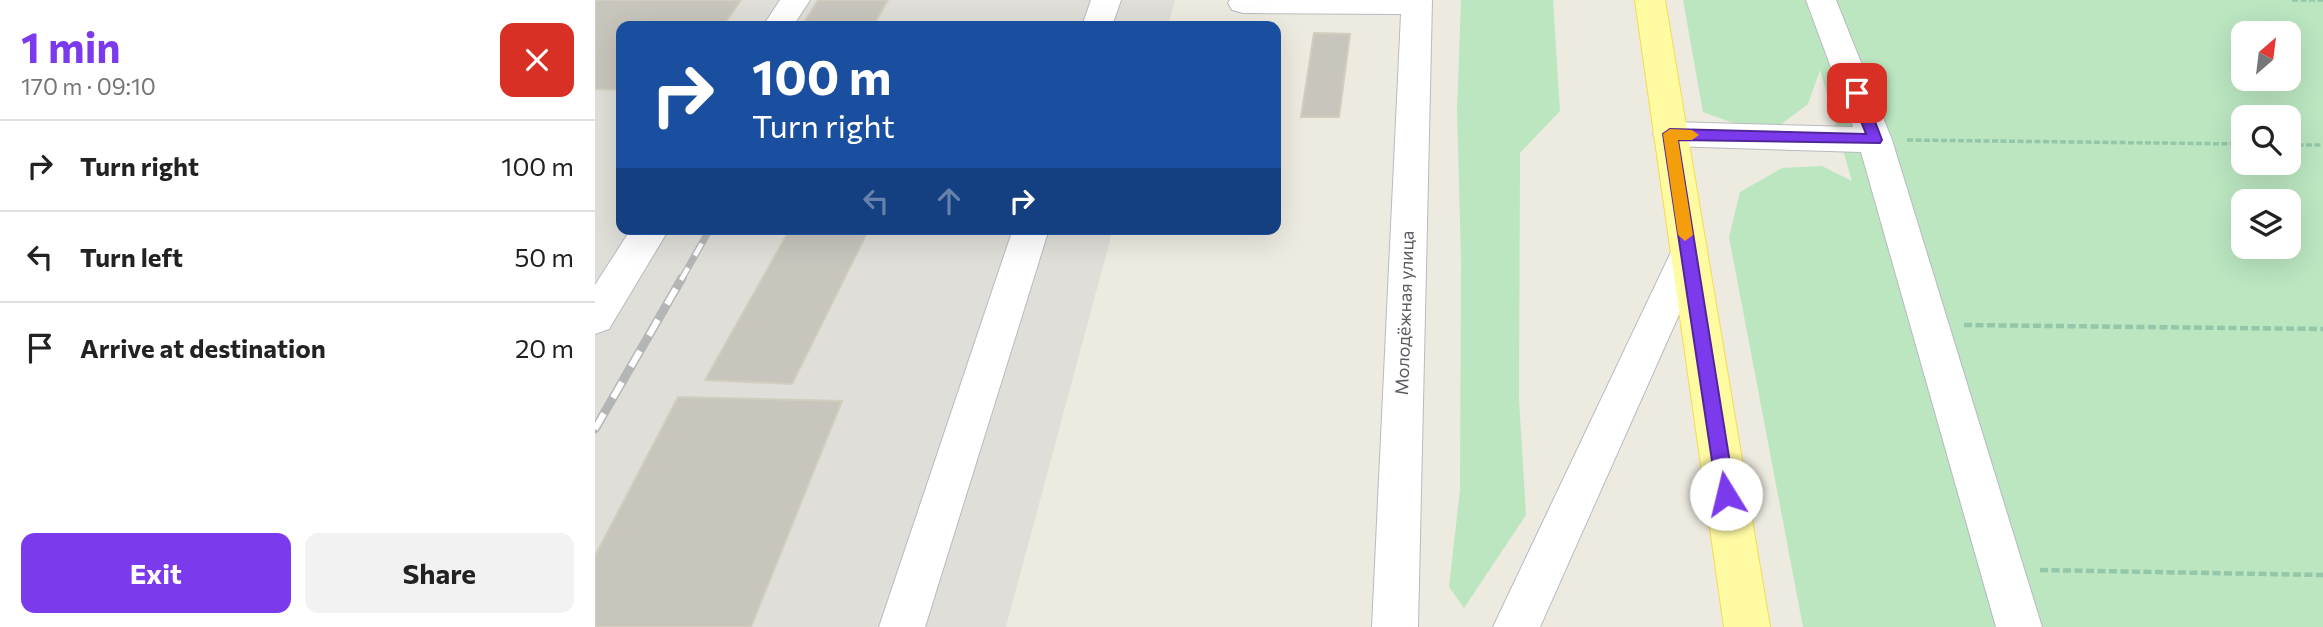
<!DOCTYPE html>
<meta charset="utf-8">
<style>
:root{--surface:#fff;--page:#f2f2f2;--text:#222;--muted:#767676;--line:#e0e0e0;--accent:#7c3aed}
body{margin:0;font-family:Commissioner,sans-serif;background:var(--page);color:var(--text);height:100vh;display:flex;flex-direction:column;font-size:26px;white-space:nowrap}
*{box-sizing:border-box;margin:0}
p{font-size:23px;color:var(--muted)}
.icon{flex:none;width:38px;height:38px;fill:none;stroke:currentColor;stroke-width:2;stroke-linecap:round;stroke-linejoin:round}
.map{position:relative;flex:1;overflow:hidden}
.drawer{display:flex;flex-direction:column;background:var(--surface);width:595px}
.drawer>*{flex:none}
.top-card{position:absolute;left:21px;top:21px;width:665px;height:214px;border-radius:14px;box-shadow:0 7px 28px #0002;background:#1a4fa0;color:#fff;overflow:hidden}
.needle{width:46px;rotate:28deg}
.fabs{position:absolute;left:1636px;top:21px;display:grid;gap:14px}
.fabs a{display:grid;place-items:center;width:70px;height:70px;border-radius:14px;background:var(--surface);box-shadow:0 7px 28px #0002;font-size:35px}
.pin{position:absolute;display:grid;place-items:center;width:60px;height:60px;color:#fff;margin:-30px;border-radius:14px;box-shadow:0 4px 10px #0006}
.me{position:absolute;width:77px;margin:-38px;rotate:351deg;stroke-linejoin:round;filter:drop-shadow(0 0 5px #0008)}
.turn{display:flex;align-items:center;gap:24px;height:147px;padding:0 21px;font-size:32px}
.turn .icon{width:91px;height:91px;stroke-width:2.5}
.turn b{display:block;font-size:49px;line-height:60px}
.lanes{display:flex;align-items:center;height:66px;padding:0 21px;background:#0003;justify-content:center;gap:35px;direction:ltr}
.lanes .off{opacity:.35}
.round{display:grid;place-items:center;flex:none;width:74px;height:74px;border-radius:14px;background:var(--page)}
.head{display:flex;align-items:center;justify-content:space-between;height:119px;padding:0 21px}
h1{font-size:42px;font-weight:700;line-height:52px;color:var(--accent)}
.primary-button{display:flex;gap:14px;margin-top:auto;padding:14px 21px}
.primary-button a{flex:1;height:80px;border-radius:14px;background:var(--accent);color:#fff;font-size:28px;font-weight:700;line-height:80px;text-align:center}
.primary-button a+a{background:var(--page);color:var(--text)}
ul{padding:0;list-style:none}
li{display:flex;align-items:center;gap:21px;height:91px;padding:0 21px;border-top:2px solid var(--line)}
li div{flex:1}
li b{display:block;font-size:26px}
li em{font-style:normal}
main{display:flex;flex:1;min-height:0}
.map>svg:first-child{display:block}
.industrial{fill:#e0ded8}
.green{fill:#bbe6c0;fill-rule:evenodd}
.building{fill:#c8c5bd;stroke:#d1cebe;stroke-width:2}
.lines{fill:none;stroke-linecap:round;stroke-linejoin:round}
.minor-casing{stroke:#b8bac0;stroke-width:2}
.major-casing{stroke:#f6db50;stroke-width:2}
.path-far1{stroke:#94c7a9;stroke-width:3.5;stroke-dasharray:6 2.5;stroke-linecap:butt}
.path{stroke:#94c7a9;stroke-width:4.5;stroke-dasharray:8 3.5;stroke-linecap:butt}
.minor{fill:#fff;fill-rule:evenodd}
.major{fill:#fffba3;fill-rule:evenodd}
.rail-far1-casing{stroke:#b4b5b5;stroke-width:7}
.rail-casing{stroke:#b4b5b5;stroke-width:9}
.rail-far1{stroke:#fff;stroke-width:4.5;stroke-dasharray:14;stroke-linecap:butt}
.rail{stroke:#fff;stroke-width:6;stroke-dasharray:18;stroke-linecap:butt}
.route{fill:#7c3aed;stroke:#51269a;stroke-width:2}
.slow{fill:#f59e0b}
.labels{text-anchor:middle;stroke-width:6;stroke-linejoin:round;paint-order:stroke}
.street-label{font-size:18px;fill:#595c62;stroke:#fff}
</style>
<main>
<section class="drawer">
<div class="head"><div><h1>1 min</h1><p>170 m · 09:10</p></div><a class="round" style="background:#d93025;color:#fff"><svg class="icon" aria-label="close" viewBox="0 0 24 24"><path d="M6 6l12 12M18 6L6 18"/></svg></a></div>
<ul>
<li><svg class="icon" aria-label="right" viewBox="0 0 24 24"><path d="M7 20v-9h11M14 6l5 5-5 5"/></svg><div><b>Turn right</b></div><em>100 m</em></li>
<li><svg class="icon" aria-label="left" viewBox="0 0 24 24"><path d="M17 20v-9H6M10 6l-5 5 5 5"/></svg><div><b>Turn left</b></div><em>50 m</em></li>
<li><svg class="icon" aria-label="arrive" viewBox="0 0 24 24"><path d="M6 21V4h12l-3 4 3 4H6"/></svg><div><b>Arrive at destination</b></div><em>20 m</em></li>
</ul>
<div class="primary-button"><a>Exit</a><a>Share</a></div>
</section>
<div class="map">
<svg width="1728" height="627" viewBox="0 0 1728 627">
<rect width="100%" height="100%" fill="#edebe0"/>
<polygon class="industrial" points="0,0 580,0 573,26 26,26 26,229 518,229 411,627 0,627"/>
<g class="green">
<polygon points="866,0 958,0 965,111 925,153 924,399 931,515 869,608 854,587 865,490 866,261 862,110"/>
<path d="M1088 0H1728V627H1208L1134 237 1145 192 1187 168 1227 166 1257 181 1225 70 1213 104 1172 135 1108 112ZM1648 33H1694V79H1648ZM1648 117H1694V163H1648ZM1648 201H1694V247H1648Z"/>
</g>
<g class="building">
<polygon points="0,0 146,0 128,26 26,26 26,90 0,89"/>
<polygon points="223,0 293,0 278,26 207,26"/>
<polygon points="719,33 755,34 744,117 706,117"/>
<polygon points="195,229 274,229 197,384 110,380"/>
<polygon points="83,397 247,401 156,627 0,627 0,556"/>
</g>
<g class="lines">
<defs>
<g id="minor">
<polygon points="185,0 215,0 198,26 168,26"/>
<polygon points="496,0 526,0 517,26 487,26"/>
<polygon points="635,0 837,0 823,627 777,627 806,14 648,13 637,10 633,3"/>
<polygon points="1211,0 1241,0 1297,140 1447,627 1401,627 1266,152 1075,146 1063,143 1058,134 1063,125 1075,122 1258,127"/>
<polygon points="36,229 74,229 14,329 0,334 0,285"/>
<polygon points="418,229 454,229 330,627 284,627"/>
<polygon points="1093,239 1106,244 1111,254 945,627 898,627 1075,254 1080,244"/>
</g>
<polygon id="major" points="1040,0 1070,0 1175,627 1129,627"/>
</defs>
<use href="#minor" class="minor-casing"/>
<use href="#major" class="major-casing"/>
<g class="path-far1">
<polyline points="1697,0 1728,0"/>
<polyline points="1312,140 1648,144"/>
<polyline points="1694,145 1728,145"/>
</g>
<g class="path">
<polyline points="1369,325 1728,329"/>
<polyline points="1445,570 1728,575"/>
</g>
<use href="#minor" class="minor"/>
<use href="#major" class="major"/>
<defs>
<polyline id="rail-far1" points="86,280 115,229"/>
<polyline id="rail" points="0,429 87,278"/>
</defs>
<use href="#rail-far1" class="rail-far1-casing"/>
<use href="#rail" class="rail-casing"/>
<use href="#rail-far1" class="rail-far1"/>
<use href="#rail" class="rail"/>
</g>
<polygon class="route" points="1262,88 1269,93 1287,140 1285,143 1083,140 1140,494 1137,500 1131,502 1125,500 1122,494 1068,134 1075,129 1271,134 1255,93"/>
<polygon class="slow" points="1075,129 1097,130 1104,135 1097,140 1083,140 1098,235 1090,241 1083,235 1068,134"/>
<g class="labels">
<g class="street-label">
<text transform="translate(810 313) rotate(-88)" y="6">Молодёжная улица</text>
</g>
</g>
</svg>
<div class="fabs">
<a><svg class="needle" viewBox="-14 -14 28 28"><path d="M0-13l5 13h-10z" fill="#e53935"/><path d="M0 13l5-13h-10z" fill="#767676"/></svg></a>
<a><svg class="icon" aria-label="search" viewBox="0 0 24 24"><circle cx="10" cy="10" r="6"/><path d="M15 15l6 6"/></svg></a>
<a><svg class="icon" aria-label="layers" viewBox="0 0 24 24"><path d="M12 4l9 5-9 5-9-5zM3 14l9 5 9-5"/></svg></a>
</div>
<div class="pin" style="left:1262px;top:93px;background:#d93025"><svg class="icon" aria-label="arrive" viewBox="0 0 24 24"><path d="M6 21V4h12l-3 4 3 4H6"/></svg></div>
<svg class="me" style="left:1131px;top:494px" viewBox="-20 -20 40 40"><circle r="19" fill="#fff"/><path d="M0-13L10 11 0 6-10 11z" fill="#7c3aed"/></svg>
<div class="top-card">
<div class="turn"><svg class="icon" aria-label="right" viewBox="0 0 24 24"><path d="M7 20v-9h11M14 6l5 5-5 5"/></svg><div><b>100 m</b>Turn right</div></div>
<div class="lanes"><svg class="icon off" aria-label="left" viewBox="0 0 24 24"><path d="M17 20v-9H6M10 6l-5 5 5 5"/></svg><svg class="icon off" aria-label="ahead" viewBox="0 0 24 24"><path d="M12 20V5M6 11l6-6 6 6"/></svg><svg class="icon" aria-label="right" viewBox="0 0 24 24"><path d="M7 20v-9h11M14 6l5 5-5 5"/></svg></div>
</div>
</div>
</main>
